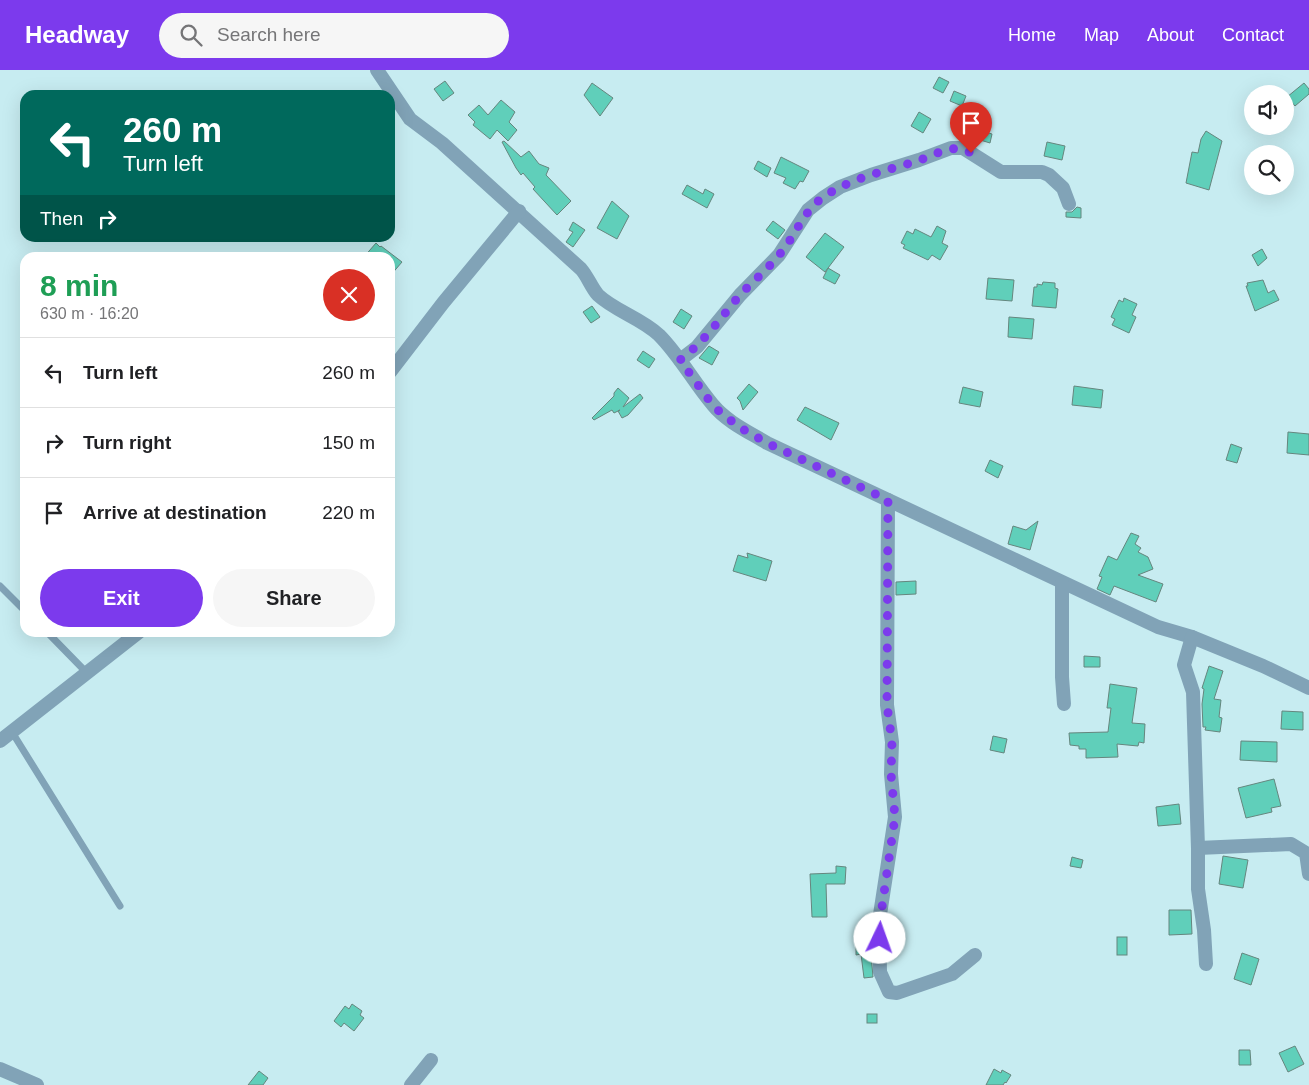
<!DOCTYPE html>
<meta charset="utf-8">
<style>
:root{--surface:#fff;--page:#f6f6f6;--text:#202124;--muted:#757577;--line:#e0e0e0;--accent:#7c3aed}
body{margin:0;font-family:Arial,sans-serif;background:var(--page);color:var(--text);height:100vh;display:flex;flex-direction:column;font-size:19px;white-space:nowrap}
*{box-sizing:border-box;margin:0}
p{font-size:16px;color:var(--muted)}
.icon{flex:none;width:28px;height:28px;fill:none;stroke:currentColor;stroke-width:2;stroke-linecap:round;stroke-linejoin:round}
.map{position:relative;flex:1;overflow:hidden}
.drawer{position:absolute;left:20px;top:182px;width:375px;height:385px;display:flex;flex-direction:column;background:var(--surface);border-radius:15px;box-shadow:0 5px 20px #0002}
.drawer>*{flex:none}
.guide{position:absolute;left:20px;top:20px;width:375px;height:152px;border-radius:15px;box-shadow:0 5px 20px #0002;background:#00695c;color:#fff;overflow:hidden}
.fabs{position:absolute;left:1244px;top:15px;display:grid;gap:10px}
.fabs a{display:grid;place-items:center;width:50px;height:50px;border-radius:50%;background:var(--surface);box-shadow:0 5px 20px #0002;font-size:25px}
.pin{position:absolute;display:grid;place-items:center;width:42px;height:42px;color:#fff;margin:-51px -21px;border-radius:50% 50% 50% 0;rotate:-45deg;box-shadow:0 0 5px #0007}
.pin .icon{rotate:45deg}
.me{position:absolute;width:55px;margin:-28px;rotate:3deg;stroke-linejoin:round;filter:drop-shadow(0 0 4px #0008)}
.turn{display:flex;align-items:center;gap:18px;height:105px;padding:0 20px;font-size:22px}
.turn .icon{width:65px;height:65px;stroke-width:2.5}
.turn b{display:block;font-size:35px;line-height:42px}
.then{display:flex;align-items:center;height:48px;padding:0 20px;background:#0003;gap:10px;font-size:19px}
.round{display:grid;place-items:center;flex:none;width:52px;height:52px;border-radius:26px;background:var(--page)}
.summary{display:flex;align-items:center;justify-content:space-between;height:85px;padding:0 20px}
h1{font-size:30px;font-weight:600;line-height:38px;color:#1e9e55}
.button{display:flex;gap:10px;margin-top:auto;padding:10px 20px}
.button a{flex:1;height:58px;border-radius:30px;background:var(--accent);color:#fff;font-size:20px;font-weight:600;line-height:58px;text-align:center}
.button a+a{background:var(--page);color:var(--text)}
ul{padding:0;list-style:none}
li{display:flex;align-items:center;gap:15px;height:70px;padding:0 20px;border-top:1px solid var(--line)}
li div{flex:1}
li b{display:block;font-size:19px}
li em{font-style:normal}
header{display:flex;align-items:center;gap:30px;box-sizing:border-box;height:70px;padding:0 25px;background:var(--accent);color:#fff}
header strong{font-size:24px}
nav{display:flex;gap:28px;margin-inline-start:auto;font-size:18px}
.search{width:350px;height:45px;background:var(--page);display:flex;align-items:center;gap:12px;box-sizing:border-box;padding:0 18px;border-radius:28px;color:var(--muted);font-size:19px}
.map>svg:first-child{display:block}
.building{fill:#60cfba;stroke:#65867e}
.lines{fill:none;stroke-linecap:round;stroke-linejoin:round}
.lane{stroke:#81a3b7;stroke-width:7}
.street{stroke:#81a3b7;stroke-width:14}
.route{stroke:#7c3aed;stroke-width:9;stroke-dasharray:0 16.2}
</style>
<header>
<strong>Headway</strong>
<div class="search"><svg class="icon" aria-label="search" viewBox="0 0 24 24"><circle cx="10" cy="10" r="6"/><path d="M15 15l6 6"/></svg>Search here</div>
<nav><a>Home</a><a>Map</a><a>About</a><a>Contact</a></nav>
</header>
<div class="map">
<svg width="1309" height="1015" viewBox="0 0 1309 1015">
<rect width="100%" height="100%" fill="#c7ecf1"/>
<g class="building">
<polygon points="939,7 949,12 943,23 933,18"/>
<polygon points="445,11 454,23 443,31 434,19"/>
<polygon points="592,13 613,28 600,46 584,25"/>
<polygon points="1304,13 1309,19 1309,24 1295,36 1287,27"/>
<polygon points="954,21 966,26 962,36 950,31"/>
<polygon points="501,30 515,42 509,52 517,60 508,71 497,60 490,69 473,55 475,52 468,45 479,35 488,45"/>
<polygon points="919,42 931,49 923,63 911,56"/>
<polygon points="979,60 992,64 990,73 977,69"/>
<polygon points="1206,61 1222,71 1209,120 1186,113 1192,82 1198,83 1201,69"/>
<polygon points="504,71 521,87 529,81 539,94 549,98 546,105 571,131 557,145 533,119 535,117 523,103 521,105 516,98 502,72"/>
<polygon points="1047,72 1065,76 1062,90 1044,86"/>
<polygon points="781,87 809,101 803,112 800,111 795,119 783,113 786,108 774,103"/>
<polygon points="758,91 771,98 767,107 754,99"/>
<polygon points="687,115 703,124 705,119 714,124 707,138 682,124"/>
<polygon points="612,131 629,146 617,169 597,158"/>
<polygon points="1077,137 1081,138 1081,148 1066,147 1066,142 1072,142"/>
<polygon points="773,151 785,160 778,169 766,160"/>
<polygon points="573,152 585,160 573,177 566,172 573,162 569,160"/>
<polygon points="937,156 946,161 942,173 948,176 940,190 932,185 928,190 903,178 905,175 901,173 907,161 913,164 915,159 931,167"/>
<polygon points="825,163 844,177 825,202 806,187"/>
<polygon points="376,173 380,177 381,176 402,192 390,206 390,190 392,188 363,188"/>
<polygon points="1262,179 1267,188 1258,196 1252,185"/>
<polygon points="828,198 840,205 835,214 823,208"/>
<polygon points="988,208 1014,210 1012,231 986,229"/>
<polygon points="1263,210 1268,223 1274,220 1279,230 1255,241 1246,216 1248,216 1247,213"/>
<polygon points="1043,212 1055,213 1055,218 1058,219 1056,238 1032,236 1034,217 1037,217 1037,214 1042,215"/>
<polygon points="1124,228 1137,234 1132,245 1136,247 1129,263 1112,255 1115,249 1111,247 1119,230 1123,232"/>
<polygon points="592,236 600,247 591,253 583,242"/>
<polygon points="681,239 692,246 684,259 673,252"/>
<polygon points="1009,247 1034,249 1032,269 1008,267"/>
<polygon points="709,276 719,282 712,295 699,288"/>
<polygon points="643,281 655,289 649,298 637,290"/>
<polygon points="749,314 758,322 743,340 740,331 737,328"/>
<polygon points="1074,316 1103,320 1101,338 1072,335"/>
<polygon points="963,317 983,322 980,337 959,333"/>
<polygon points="618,318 629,328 623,337 640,324 643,328 628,345 622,348 618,341 620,340 614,343 612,340 594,350 592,348 614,326 614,323"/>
<polygon points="805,337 839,353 831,370 797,350"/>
<polygon points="1288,362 1309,364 1309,385 1287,383"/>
<polygon points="1231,374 1242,378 1237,393 1226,390"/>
<polygon points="990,390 1003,396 998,408 985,401"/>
<polygon points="1038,451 1030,480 1008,474 1013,456 1026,460"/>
<polygon points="1131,463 1139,466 1135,474 1141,478 1138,482 1148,487 1153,499 1138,505 1163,514 1156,532 1114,516 1110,525 1097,519 1102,507 1099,506 1108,486 1117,490"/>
<polygon points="747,483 772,491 766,511 733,501 738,485 748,488"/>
<polygon points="916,511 916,524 896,525 896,512"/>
<polygon points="1084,586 1100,587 1100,597 1084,597"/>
<polygon points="1209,596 1223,601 1214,629 1221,630 1219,647 1222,648 1220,662 1205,660 1206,657 1203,657 1202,634 1204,619 1202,618"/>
<polygon points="1110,614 1137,618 1132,653 1145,654 1144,673 1139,672 1138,676 1117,674 1118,687 1086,688 1086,679 1079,679 1079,676 1070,675 1069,663 1108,662 1111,638 1107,638"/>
<polygon points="1282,641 1303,642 1303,660 1281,659"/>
<polygon points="993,666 1007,669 1004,683 990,680"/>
<polygon points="1241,671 1277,672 1277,692 1240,690"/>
<polygon points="1274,709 1281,736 1271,738 1272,742 1246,748 1238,718"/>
<polygon points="1179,734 1181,754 1158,756 1156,737"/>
<polygon points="1223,786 1248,790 1243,818 1219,814"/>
<polygon points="1072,787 1083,790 1081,798 1070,796"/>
<polygon points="836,796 846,797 845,814 826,814 827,847 812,847 810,804 836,803"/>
<polygon points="1169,840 1191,840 1192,864 1169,865"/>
<rect x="1117" y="867" width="10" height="18"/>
<polygon points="870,873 873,907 864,908 861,884 856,885 856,875"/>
<polygon points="1242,883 1259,889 1251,915 1234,909"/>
<polygon points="352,934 362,941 360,945 364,948 354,961 344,953 341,957 334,951 345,936 349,939"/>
<rect x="867" y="944" width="10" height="9"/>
<polygon points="1295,976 1304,994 1288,1002 1279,983"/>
<polygon points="1239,980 1250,980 1251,995 1239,995"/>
<polygon points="994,999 1001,1003 1002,1000 1011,1005 1006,1013 1005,1012 1003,1015 986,1015"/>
<polygon points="259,1001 268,1008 263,1015 248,1015"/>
</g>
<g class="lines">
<g class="lane">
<polyline points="0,516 25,541"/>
<polyline points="47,562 87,603"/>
<polyline points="12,662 120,836"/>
</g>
<g class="street">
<path d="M377 0 410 49 442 73 581 199C588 207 591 217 598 225 615 241 641 248 659 265 680 286 694 313 713 335 727 352 749 362 767 373L1158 557 1192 567"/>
<polyline points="680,290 697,277 740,225 779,185 808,140 823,128 840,117 871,105 919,90 951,78 963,78 1001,102 1042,102 1049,105 1063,118 1069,134"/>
<polyline points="390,302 443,233 519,141"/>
<polyline points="888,430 887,635 892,672 891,704 895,747 879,851 880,902 889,922 897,923 952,904 975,885"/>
<polyline points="1062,513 1062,607 1064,634"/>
<polyline points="0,671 139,562"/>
<polyline points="1198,778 1193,622 1184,595 1192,567 1263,596 1309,618"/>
<polyline points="1206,894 1204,860 1198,819 1198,778 1291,774 1306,783 1309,804"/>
<polyline points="0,999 37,1015"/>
<polyline points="411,1015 431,990"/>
</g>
</g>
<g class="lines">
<path class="route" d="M880 868V851L895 747 891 704 892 672 887 635 888 430 767 373 739 357 714 337 680 290C704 272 720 249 739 226 752 212 767 200 779 185 795 167 802 143 822 128 850 108 886 101 917 91 936 85 952 72 971 83"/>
</g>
</svg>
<div class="fabs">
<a><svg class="icon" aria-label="sound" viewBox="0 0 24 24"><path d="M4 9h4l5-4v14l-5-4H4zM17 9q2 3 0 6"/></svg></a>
<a><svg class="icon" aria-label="search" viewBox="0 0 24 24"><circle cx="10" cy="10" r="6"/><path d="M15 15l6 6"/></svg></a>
</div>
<div class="pin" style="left:971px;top:83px;background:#d93025"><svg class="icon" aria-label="arrive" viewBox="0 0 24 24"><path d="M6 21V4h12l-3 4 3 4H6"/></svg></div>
<svg class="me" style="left:880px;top:868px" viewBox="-20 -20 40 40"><circle r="19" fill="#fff"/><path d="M0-13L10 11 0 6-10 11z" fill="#7c3aed"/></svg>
<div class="guide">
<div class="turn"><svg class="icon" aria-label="left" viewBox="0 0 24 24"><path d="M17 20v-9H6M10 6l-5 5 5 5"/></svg><div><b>260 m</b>Turn left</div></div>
<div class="then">Then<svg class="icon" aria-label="right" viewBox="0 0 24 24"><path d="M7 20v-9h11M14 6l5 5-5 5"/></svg></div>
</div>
<section class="drawer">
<div class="summary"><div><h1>8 min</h1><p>630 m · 16:20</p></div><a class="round" style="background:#d93025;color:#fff"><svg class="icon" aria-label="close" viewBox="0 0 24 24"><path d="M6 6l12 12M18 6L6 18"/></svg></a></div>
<ul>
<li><svg class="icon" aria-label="left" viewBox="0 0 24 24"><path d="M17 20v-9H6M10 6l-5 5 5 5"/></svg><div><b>Turn left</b></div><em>260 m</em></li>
<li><svg class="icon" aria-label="right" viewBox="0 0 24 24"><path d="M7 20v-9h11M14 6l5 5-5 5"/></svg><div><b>Turn right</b></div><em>150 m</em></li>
<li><svg class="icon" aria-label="arrive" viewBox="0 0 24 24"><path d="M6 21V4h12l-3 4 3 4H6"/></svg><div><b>Arrive at destination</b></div><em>220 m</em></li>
</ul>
<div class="button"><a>Exit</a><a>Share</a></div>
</section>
</div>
